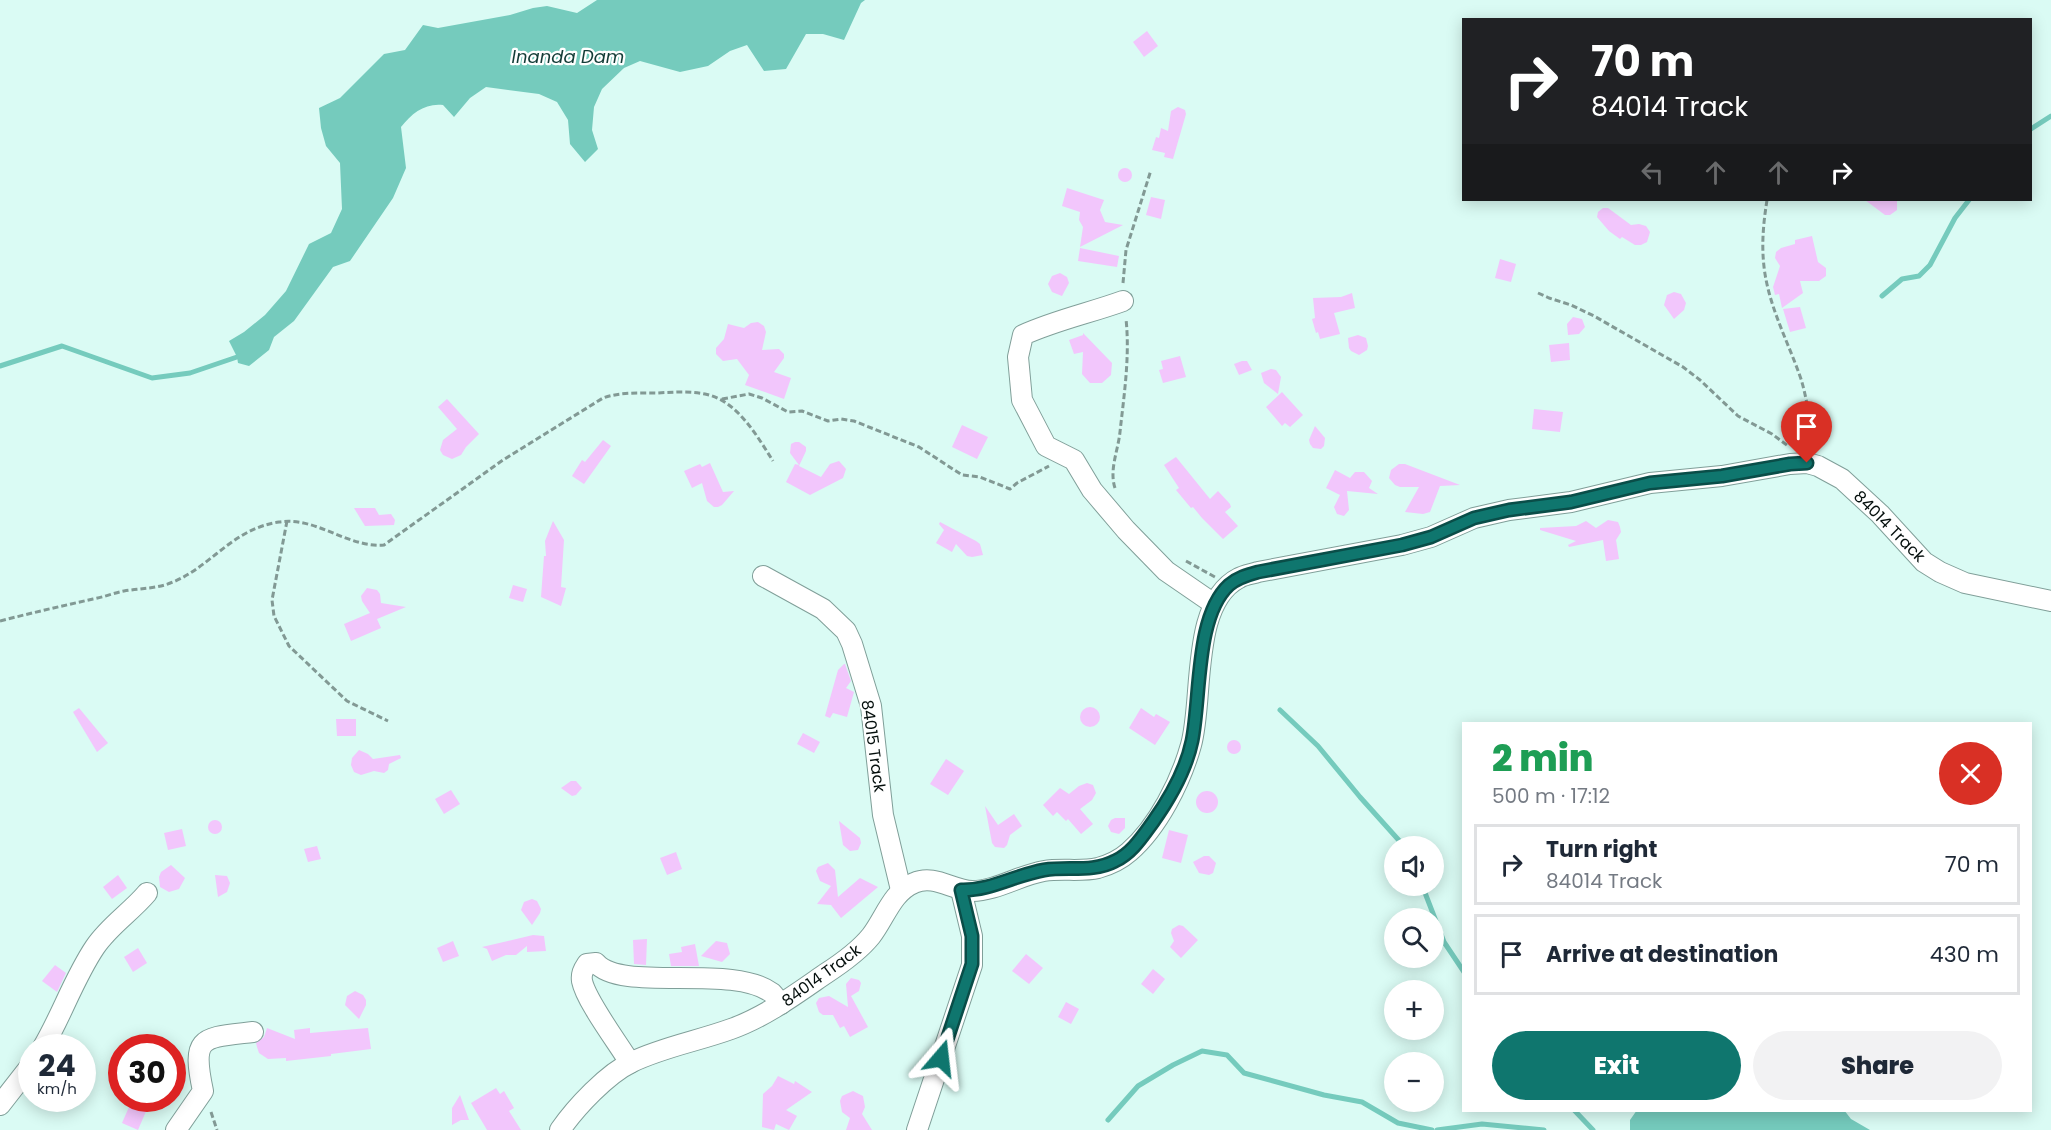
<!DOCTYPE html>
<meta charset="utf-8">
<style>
:root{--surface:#fff;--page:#f2f2f3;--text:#1f2937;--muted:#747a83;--line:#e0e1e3;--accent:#0f766e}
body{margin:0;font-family:Poppins,sans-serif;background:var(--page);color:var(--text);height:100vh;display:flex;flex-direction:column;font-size:22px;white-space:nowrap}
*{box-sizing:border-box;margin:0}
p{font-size:20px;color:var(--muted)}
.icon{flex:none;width:33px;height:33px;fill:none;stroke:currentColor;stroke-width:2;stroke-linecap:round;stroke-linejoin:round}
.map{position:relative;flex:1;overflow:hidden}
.sheet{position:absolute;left:1462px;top:722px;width:570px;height:390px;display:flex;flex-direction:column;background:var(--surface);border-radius:0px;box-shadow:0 3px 15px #0003}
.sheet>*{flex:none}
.top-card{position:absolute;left:1462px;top:18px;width:570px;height:183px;border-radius:0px;box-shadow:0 3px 15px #0003;background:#202124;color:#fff;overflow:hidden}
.fabs{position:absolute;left:1384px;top:836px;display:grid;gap:12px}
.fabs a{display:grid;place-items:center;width:60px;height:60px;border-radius:50%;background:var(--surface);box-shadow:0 3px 15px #0003;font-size:30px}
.speed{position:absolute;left:18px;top:1034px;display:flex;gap:12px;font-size:30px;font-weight:700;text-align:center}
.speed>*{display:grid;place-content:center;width:78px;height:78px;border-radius:50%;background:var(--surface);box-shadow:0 3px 15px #0003;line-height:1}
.speed small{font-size:15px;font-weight:400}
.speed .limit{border:9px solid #d22;background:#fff;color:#111}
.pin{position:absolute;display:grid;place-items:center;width:51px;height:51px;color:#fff;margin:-62px -26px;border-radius:50% 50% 50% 0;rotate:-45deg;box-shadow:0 0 6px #0007}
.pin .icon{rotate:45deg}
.me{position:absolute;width:66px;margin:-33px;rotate:17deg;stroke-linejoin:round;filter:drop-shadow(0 0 4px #0008)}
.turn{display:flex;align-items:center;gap:21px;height:126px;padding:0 30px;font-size:27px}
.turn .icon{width:78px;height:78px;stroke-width:2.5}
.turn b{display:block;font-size:42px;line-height:51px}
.lanes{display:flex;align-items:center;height:57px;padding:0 30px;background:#0003;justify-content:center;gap:30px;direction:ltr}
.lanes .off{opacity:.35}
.round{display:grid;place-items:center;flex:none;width:63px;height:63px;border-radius:32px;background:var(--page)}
.summary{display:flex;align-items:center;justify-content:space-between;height:102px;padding:0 30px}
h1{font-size:36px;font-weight:800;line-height:45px;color:#1e9e55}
.primary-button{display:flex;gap:12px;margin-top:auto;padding:12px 30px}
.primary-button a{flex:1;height:69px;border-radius:36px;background:var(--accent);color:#fff;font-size:24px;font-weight:800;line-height:69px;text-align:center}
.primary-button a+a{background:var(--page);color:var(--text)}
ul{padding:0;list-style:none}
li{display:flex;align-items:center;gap:18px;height:81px;margin:0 12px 9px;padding:0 18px;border:3px solid var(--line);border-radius:0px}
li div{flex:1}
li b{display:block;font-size:22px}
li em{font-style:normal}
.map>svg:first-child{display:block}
.water{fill:#75cbbd}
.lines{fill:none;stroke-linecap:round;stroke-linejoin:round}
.stream{stroke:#75cbbd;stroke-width:5}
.building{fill:#f2c6fc}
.minor-casing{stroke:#809f99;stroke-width:22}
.path{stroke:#829994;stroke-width:3;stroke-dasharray:6 3;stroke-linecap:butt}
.minor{stroke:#fff;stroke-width:20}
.route-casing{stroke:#0a4d48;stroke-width:15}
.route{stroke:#0f766e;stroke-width:10}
.labels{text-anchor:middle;stroke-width:4.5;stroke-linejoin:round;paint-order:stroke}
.street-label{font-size:16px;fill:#050f0d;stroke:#fff}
.water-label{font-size:18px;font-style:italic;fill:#133c37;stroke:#fff}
</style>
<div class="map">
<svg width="2051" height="1130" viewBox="0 0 2051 1130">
<rect width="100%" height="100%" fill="#dafbf4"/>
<g class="water">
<path d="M597 0H865L861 3 844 40 823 34H806L786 69 764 71 747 45 730 51 708 66 680 72 640 61 624 68 602 89 594 107 592 130 598 149 585 162 570 144 568 120 557 102 539 94 486 87 470 98 454 117 443 105C425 103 412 113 401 127L406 168 393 198 350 261 333 267 294 321 274 337 269 350 249 366 238 363 237 357 229 341 244 332 265 315 286 291 309 244 331 233 342 209 340 163 326 146 321 128 319 108 340 98 384 54 405 50 423 25 438 28 510 15 533 8 547 6 577 13Z"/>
<polygon points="1637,1110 1844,1110 1851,1119 1870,1130 1630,1130 1630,1120"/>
</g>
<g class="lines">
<g class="stream">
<polyline points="2031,129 2051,116"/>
<polyline points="1882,296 1902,279 1919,276 1930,265 1955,218 1969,200"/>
<polyline points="0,366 62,346 152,378 190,373 237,357"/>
<polyline points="1280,710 1318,746 1360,797 1404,846"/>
<polyline points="1422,885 1444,942 1464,972"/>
<polyline points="1574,1110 1593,1130"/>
<polyline points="1108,1120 1138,1086 1173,1065 1202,1051 1227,1055 1244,1073 1324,1095 1362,1102 1398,1123 1432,1130"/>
<polyline points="1437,1130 1482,1124 1544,1130"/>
</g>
</g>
<g class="building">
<polygon points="1147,31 1158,46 1144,57 1133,42"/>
<polygon points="1178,107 1185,110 1186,114 1173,159 1164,157 1165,153 1152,150 1156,137 1159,138 1161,128 1168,131 1171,111"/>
<circle cx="1125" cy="175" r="7"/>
<polygon points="1067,188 1104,200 1100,210 1105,222 1123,225 1080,247 1083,227 1079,220 1080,212 1062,206"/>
<polygon points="1151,197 1165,200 1161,219 1146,215"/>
<polygon points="1865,200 1897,200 1897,210 1890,215 1885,215"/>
<polygon points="1603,208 1608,208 1631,225 1639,224 1646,226 1650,232 1647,242 1641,245 1635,245 1622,237 1620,239 1609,231 1597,217 1598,212"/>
<polygon points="1812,236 1818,262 1826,268 1826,276 1819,281 1800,281 1803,293 1782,308 1779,294 1775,295 1773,287 1780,266 1775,258 1776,252 1781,248 1795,244 1795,240"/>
<polygon points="1080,248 1119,256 1117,267 1078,261"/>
<polygon points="1500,259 1516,264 1511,282 1495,278"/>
<polygon points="1060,273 1067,277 1069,283 1062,296 1052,292 1048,284 1052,276"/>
<polygon points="1674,292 1681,294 1686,303 1684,310 1674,319 1664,305 1667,295"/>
<polygon points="1352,293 1355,308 1334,313 1340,334 1320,339 1318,332 1316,333 1312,319 1315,318 1313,298 1341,297"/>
<polygon points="1800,307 1806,328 1790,332 1783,309"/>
<polygon points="1573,317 1582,319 1585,327 1579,334 1568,335 1567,324"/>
<polygon points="758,322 764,326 766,332 762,350 779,349 784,354 784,358 774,372 791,378 784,399 745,385 749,375 737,359 723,361 716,354 716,348 724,339 728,324 744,328 751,323"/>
<polygon points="1083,333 1112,363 1111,375 1102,383 1090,383 1082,374 1083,352 1074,354 1069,340 1083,335"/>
<polygon points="1358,335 1366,338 1368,346 1367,350 1359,355 1351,351 1349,348 1348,338"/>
<polygon points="1569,343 1570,360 1551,362 1549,345"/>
<polygon points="1180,356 1186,377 1163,383 1159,370 1163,369 1161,361"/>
<polygon points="1242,361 1247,361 1252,370 1239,375 1234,364"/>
<polygon points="1271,369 1276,370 1281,377 1278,394 1264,383 1261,373"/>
<polygon points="1282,392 1303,415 1290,427 1285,423 1282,426 1266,407"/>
<polygon points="447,399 479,434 466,447 461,455 452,459 443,455 440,450 443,440 457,429 438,407"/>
<polygon points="1534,409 1563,412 1560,432 1532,429"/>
<polygon points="962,425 988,437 977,459 952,447"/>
<polygon points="1315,426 1325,438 1324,446 1321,449 1313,448 1310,444 1309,440"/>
<polygon points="603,440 611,446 584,484 572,476 582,460 585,462"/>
<polygon points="795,442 799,442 806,447 806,451 799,466 821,477 830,464 839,461 846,469 843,478 810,495 786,482 795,464 799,465 790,453 791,444"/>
<polygon points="1176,457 1210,499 1218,491 1230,504 1231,507 1225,512 1238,526 1223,539 1202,518 1193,507 1191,508 1176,490 1179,488 1164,465"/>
<polygon points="710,463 723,492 734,491 722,505 718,507 714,507 707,501 702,483 692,488 684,471 700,464 702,467"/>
<polygon points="1399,464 1405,464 1460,485 1440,486 1430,512 1423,514 1405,512 1419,487 1400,487 1395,485 1389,478 1391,470"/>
<polygon points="1335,470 1350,478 1355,472 1364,472 1372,481 1369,488 1378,494 1347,491 1349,510 1344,516 1337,514 1334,507 1340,495 1326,488"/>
<polygon points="354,508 375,508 379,515 391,514 395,520 394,525 365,526"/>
<polygon points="1608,520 1618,522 1620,527 1621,532 1616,540 1619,559 1606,561 1603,540 1569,547 1568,545 1576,541 1540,530 1540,528 1576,526 1586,521 1596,528"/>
<polygon points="553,521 564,540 561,587 566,588 561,606 541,597 544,556 546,556 545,541"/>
<polygon points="940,522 976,541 980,544 983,555 972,557 967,556 956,544 952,552 936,543 944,530 939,524"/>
<polygon points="513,585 527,589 523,602 509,598"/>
<polygon points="367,588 377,590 380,594 381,603 406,607 377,619 381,628 351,641 344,624 370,613 362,601 361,596"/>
<polygon points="844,664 845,664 851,681 846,688 854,692 847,717 833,713 830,718 825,716 838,670"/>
<circle cx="1090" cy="717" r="10"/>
<polygon points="79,708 108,743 97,752 73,712"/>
<polygon points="1141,708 1154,717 1156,714 1170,722 1155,745 1129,728"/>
<polygon points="336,719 356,719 356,736 337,736"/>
<polygon points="803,733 820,742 814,753 797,744"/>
<circle cx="1234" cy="747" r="7"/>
<polygon points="359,750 368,754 373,759 400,755 401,758 389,764 388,770 384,773 374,771 361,775 354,772 351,765 352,758"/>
<polygon points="946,759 964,771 948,795 930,784"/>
<polygon points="571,781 576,781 582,788 576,795 572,796 561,788"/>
<polygon points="1087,783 1093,785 1096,793 1092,800 1080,809 1093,824 1081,834 1068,819 1066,821 1057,812 1053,816 1043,805 1060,788 1069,794 1079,786"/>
<polygon points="451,790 460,804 444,814 435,799"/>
<circle cx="1207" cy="802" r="11"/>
<polygon points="985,806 998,825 1014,814 1022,826 1010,835 1007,845 1004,848 995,847 992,843"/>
<polygon points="1115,818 1125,818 1125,828 1119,834 1111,832 1108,826 1111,820"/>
<circle cx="215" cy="827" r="7"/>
<polygon points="839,821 860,838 861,843 858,850 850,851 843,845"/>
<polygon points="182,829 186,846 168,850 164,833"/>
<polygon points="1169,830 1188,835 1181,863 1162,858"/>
<polygon points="317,846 321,859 308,862 304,849"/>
<polygon points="676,852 682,869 667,875 660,858"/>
<polygon points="1204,856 1209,856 1216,863 1213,873 1209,875 1199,873 1193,862"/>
<polygon points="828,863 835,870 838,897 860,878 878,887 841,918 831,905 817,904 831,886 820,881 816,871 818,867"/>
<polygon points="171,865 185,878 179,889 169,892 160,887 159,877 161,872"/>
<polygon points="118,875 127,888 112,899 103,887"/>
<polygon points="215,875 227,876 230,883 227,892 218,897"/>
<polygon points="532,899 537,901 541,909 540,913 532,925 521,910 524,902"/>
<polygon points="1179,925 1183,926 1198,940 1181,958 1170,947 1174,941 1171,933 1172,929"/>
<polygon points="533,935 544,936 546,951 527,952 527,946 516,955 506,955 492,961 487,949 482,947"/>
<polygon points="647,939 646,965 634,964 633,940"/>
<polygon points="453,941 459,956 443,962 437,948"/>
<polygon points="716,941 727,943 730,954 722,962 701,956"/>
<polygon points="695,944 699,966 671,966 669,954 682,952 681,947"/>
<polygon points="138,948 147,963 133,972 124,957"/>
<polygon points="1026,954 1043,968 1029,984 1012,971"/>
<polygon points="55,965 66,973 57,992 42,981"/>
<polygon points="1153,969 1165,979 1153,994 1141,984"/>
<polygon points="851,978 859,980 861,983 859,991 851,996 868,1027 850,1037 844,1026 840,1028 833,1015 823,1015 819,1012 816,1003 819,998 829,996 848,1007 846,984"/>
<polygon points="355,991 363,995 366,1000 366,1005 359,1019 345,1005 347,996"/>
<polygon points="1066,1002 1079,1009 1071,1024 1058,1017"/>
<polygon points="267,1028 295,1039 294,1030 310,1028 310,1033 368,1028 371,1049 331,1054 331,1056 286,1061 286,1058 268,1059 259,1053 257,1047 256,1043 264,1037"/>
<polygon points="778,1076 794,1084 795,1081 812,1092 786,1110 797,1116 789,1130 776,1124 774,1130 762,1127 763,1094 772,1086"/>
<polygon points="496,1088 500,1094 504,1091 514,1108 509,1111 521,1130 487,1130 471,1103"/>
<polygon points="853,1091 863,1096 865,1107 862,1114 872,1130 846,1130 850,1118 842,1112 840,1101 842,1096"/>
<polygon points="460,1095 469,1120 461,1120 452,1125 452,1108"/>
<polygon points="133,1098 140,1098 150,1102 138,1130 122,1123"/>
</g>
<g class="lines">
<defs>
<g id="minor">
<path d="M1123 301C1090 313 1056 320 1023 335L1018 357 1022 400 1046 446 1074 460 1092 490 1126 530 1166 571 1214 604"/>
<polyline points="763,576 823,609 846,631 852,644 871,706 883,815 901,890"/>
<path d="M43 1047C62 1015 74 978 95 947 109 926 131 912 147 893"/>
<path d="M630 1063C618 1043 586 1001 582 981 581 974 583 970 587 964L596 963C622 993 732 963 772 993 775 996 778 1001 781 1004"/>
<polyline points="0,1105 32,1064"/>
<path d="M176 1130 203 1091C191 1035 202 1038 253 1032"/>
<path d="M560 1130C576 1107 607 1074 632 1062 663 1047 698 1041 731 1029 765 1017 796 994 825 974 842 963 859 951 871 936 885 918 892 892 914 883 934 874 952 890 972 891 996 891 1020 875 1044 871 1062 868 1081 872 1098 868 1109 865 1121 859 1129 852 1158 827 1181 781 1191 745 1204 699 1190 603 1239 578 1244 575 1252 574 1258 572L1402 545 1431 537 1474 518 1509 510 1571 502 1650 483 1722 476 1790 464 1807 463 1818 466 1842 479 1880 514 1924 562 1940 572 1965 583 2051 601"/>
<polyline points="917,1130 972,965 972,936 961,890"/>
</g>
</defs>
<use href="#minor" class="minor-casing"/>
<g class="path">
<path d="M1767 200C1763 225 1761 249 1765 274 1771 311 1789 344 1801 379 1808 402 1810 424 1812 448"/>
<polyline points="1123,283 1126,250 1151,170"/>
<polyline points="1538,293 1549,298 1571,305 1594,316 1683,367 1700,380 1738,416 1772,434 1788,446"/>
<polyline points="722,399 749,394 762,398 788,412 802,411 828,421 841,419 854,421 919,447 962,475 980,477 1010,489 1017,483 1049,466"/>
<path d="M1115 488C1109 470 1118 451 1120 432 1124 395 1130 357 1126 319"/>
<polyline points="287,521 272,600 274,616 289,646 347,701 388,721"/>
<polyline points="1186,561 1215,577"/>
<path d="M0 621C31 613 62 606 93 599 104 597 114 593 124 591 141 588 157 589 173 582 212 566 232 529 279 522 316 516 347 548 384 545L503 460 603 398C620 392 639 393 658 393 674 392 689 391 705 394 737 400 757 436 773 461"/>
<polyline points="211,1112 217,1130"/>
</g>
<use href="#minor" class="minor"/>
</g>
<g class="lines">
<defs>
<path id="route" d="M941 1058 972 964V936L961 890C990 891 1015 875 1044 870 1068 866 1092 873 1115 861 1132 853 1142 837 1153 822 1170 798 1186 770 1192 741 1201 697 1195 616 1229 585 1237 578 1247 575 1258 572L1402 545 1431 537 1474 518 1509 510 1571 502 1650 483 1722 476 1790 464 1807 463"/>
</defs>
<use href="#route" class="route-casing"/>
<use href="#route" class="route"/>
</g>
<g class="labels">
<g class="street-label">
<text transform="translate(1890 526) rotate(45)" y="6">84014 Track</text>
<text transform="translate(874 746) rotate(82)" y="6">84015 Track</text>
<text transform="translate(821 975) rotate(-36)" y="6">84014 Track</text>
</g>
<g class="water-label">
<text x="568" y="63">Inanda Dam</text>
</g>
</g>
</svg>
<div class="fabs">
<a><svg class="icon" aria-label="sound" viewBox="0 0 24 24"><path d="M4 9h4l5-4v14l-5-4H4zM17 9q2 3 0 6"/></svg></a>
<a><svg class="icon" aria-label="search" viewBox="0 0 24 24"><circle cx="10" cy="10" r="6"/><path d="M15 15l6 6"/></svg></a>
<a>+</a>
<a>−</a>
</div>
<div class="speed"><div>24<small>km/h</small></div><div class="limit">30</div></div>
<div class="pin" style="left:1807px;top:463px;background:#d93025"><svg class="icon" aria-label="arrive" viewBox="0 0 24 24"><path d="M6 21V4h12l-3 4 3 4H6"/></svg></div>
<svg class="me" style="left:941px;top:1058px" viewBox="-20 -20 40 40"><path d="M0-17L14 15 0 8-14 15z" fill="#0f766e" stroke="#fff" stroke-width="4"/></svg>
<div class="top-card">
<div class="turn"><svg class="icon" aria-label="right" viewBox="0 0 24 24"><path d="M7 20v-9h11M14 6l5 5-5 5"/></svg><div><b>70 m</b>84014 Track</div></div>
<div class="lanes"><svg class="icon off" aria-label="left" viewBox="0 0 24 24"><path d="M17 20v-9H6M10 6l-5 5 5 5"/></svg><svg class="icon off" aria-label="ahead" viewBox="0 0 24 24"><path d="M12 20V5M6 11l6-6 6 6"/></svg><svg class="icon off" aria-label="ahead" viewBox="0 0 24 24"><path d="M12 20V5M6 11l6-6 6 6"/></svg><svg class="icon" aria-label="right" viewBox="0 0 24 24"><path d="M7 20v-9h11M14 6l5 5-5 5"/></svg></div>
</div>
<section class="sheet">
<div class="summary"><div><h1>2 min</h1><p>500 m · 17:12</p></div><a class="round" style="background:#d93025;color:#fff"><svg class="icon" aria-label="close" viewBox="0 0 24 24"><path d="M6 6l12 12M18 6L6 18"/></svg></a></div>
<ul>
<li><svg class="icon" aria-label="right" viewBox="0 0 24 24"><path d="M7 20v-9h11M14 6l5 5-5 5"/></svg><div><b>Turn right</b><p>84014 Track</p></div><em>70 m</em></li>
<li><svg class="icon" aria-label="arrive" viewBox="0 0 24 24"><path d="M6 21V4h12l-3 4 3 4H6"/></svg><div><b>Arrive at destination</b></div><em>430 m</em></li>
</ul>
<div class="primary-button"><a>Exit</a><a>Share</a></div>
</section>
</div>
